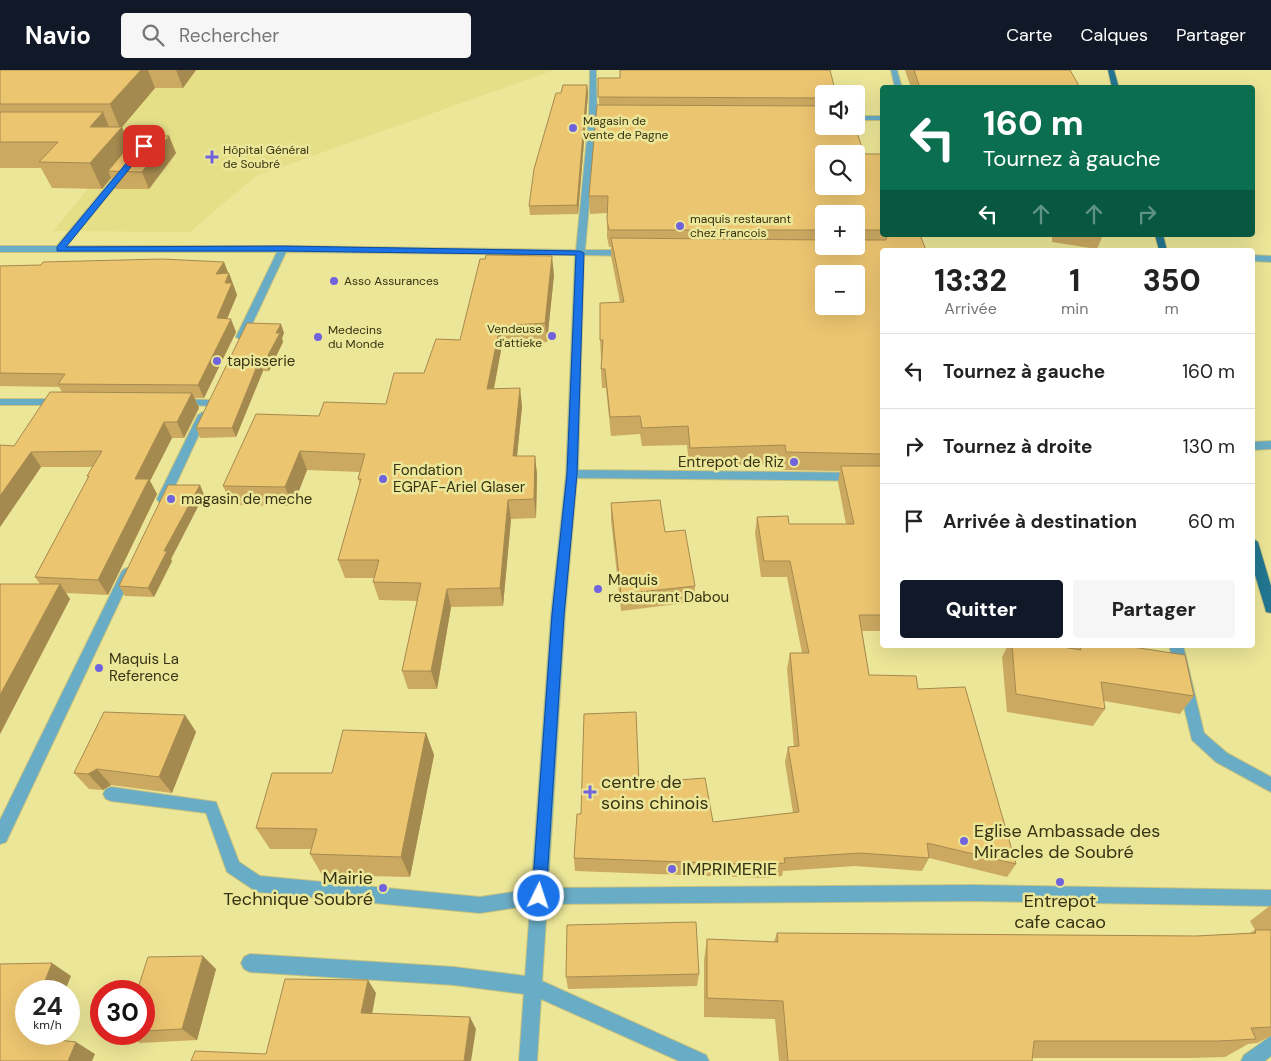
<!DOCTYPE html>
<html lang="fr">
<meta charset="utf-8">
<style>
:root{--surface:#fff;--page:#f6f6f6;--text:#222;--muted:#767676;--line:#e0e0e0;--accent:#111827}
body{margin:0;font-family:"DM Sans",sans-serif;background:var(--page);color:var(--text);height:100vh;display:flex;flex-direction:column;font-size:19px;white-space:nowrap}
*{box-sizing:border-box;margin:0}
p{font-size:16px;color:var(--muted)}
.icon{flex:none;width:28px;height:28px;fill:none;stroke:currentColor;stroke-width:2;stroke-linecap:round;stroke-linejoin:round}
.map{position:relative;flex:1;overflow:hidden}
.panel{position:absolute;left:880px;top:178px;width:375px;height:400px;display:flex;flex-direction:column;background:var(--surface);border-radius:5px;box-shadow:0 5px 20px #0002}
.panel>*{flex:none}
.banner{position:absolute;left:880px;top:15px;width:375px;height:152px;border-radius:5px;box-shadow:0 5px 20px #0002;background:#0b6e4f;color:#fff;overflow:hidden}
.controls{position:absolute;left:815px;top:15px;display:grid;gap:10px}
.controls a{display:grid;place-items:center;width:50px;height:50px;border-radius:5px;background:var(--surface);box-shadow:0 5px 20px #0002;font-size:25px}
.speed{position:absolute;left:15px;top:910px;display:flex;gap:10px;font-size:25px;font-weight:700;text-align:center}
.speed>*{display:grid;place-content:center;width:65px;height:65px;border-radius:50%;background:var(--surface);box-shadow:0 5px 20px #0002;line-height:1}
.speed small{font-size:12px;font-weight:400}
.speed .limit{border:8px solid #d22;background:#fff;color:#111}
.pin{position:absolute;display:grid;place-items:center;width:42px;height:42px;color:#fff;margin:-21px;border-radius:10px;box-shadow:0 2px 8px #0006}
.me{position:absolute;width:55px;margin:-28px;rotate:4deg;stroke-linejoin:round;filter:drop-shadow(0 0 4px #0008)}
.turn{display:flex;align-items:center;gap:18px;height:105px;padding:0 20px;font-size:22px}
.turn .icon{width:65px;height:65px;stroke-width:2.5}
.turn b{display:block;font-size:35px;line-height:42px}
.lanes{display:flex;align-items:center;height:48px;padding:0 20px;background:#0003;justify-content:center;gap:25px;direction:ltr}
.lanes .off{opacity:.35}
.eta{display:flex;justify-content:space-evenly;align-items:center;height:85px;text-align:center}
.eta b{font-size:30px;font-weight:800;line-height:35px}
.action{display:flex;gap:10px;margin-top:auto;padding:10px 20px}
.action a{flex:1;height:58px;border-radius:5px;background:var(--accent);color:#fff;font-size:20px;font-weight:800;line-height:58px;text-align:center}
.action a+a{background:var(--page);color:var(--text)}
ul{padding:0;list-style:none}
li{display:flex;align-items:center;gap:15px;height:75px;padding:0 20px;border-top:1px solid var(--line)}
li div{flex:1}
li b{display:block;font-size:19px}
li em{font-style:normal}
header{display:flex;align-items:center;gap:30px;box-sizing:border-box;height:70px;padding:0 25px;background:var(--accent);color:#fff}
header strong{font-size:24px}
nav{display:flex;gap:28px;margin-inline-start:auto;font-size:18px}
.search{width:350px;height:45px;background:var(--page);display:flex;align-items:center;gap:12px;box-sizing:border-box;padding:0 18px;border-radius:5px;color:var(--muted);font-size:19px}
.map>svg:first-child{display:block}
.built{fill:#e5df88}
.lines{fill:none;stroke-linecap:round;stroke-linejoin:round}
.service-casing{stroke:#c8c27e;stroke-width:2}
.minor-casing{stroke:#c8c27e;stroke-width:2}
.primary-casing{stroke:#c8c27e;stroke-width:2}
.service{fill:#69acc5;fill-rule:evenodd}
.minor{fill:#69acc5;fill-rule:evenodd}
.primary{fill:#227691;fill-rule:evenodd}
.wall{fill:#cba961;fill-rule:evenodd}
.shaded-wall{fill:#a58a4f}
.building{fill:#ecc571;stroke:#a58a4f;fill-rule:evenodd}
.route{fill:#1a73e8;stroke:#114b97}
.poi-dot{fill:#7162dd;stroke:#ece698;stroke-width:2}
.labels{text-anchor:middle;stroke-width:5;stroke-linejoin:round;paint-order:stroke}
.far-poi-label{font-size:12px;fill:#363414;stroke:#ece698;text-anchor:start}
.poi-label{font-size:15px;fill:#363414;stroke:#ece698;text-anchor:start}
.near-poi-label{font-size:18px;fill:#363414;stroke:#ece698;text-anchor:start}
</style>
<header>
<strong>Navio</strong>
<div class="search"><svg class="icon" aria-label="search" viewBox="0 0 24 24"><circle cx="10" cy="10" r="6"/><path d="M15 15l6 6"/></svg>Rechercher</div>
<nav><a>Carte</a><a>Calques</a><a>Partager</a></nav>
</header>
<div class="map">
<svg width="1271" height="991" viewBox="0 0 1271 991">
<rect width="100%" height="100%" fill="#ece698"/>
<polygon class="built" points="0,0 554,0 256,106 190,162 53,161 130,68 0,66"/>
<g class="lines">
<defs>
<g id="service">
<polygon points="104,61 144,64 148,76 145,81 139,81 138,68 107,65 104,65"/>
<polygon points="120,100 127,102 62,181 56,181 56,177"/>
<polygon points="1169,575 1183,575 1204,663 1227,683 1271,707 1271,722 1216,692 1192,670"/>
<polygon points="111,717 216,732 239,792 260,806 480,827 539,818 545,820 547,826 545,832 539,834 480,843 257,822 227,802 206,743 111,731 106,729 103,724 106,719"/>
<polygon points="250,884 454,897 533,907 706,985 709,991 679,991 532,925 454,915 250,902 244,899 241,893 244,887"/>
<polygon points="1271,966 1271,986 1265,991 1241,991 1244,985"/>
</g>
<g id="minor">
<polygon points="590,0 596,0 597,47 585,180 627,180 631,183 627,186 584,185 578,400 882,403 882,411 577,408 565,545 548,818 974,815 1271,820 1271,836 974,831 547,834 537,991 519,991 551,545 566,404 575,185 286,182 246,267 241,270 236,267 277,182 0,182 0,176 283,176 576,180 589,47"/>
<polygon points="891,0 897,0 902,18 895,18"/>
<rect x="856" y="46" width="26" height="4"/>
<polygon points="1252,185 1271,186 1271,192 1252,191"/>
<polygon points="0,329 59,329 64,332 59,335 0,335"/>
<polygon points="179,329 209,330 214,333 209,336 175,334 174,332"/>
<polygon points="203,342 208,345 169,429 167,432 159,432 157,429 198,345"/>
<polygon points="1271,371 1271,379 1252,380 1252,372"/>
<polygon points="127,498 131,500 133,503 6,772 0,774 0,750 121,503 123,500"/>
</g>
<g id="primary">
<polygon points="1108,0 1114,0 1119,18 1112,18"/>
<polygon points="1155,165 1163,165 1167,180 1159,180"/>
<polygon points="1252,468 1258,472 1271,516 1271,543 1266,542 1265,538 1252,495"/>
</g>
</defs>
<use href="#service" class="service-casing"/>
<use href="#minor" class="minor-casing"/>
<use href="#primary" class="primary-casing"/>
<use href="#service" class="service"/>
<use href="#minor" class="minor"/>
<use href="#primary" class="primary"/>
</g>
<g class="wall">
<polygon points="0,0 196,0 183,18 155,18 122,57 130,76 169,66 176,83 149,119 115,119 111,108 102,119 52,118 41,98 0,98"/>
<polygon points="905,0 1070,0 1078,18 911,18"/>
<path d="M598 8 824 24V56L864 84H882V165H920L882 180V561H862L869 605 918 619 1016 794 1007 807 929 788 922 801 855 796 783 801 782 806 764 808 575 801 574 788 581 744 639 713 713 752 793 743 785 692 788 677H794L787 599 790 583H802L787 507H761L755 463 757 447 789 454H846L838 412 840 401 783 400 782 394 689 396 687 375 642 376 640 364 611 366 606 318H602L601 299 602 288H601L600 270 620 232 611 186V177H609L607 167V143L590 144 589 126 599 35ZM824 144H856V176H824Z"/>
<polygon points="587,15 588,24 578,144 530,145 529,136 561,23"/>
<polygon points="1043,165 1103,165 1097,179 1052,172 1052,167 1043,166"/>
<polygon points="224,192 228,203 229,203 237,225 227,249 236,262 204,328 195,328 199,338 184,368 172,368 150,411 157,424 108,525 66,523 70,529 0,664 0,514 40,514 35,507 88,408 87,406 93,397 41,397 0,457 0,375 14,376 62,322 59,317 0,316 0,196"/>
<polygon points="554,205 547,272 502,275 494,319 520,318 522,337 517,386 535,386 537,405 536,448 511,449 503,536 451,537 437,619 408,619 402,601 417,531 379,530 373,512 374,508 345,508 338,490 360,414 358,409 360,402 307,400 293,436 232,435 223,416 319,346 386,334 424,303 460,270"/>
<polygon points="284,263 282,268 283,272 269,301 263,301 236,367 200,368 196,358"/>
<polygon points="200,415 204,425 171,489 172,491 154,527 125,526 119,516"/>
<polygon points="611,433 665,462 695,516 694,532 621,541 611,450"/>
<polygon points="1008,575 1050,575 1074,578 1076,575 1119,575 1194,626 1180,644 1104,631 1105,639 1093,656 1007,642 1002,587"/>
<polygon points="185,645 196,662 172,723 111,715 103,720 89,719 74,703"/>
<polygon points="426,663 434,685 410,807 322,805 310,784 311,779 270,779 256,758 332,703"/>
<polygon points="1271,835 1271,966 1257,973 1248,974 1225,987 1189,988 1032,988 1032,991 779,991 775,949 704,947 704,890 707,869 774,872 777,863 1196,866 1250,863 1255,860 1250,851"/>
<polygon points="216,899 197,970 140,973 126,964 144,964 144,921"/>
<polygon points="699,904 697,916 568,919 566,907"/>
</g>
<g class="shaded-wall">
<polygon points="141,0 148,0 155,18 122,57 132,82 108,101 111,108 102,119 90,93 90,57 103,42 113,67 120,59 110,34"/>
<polygon points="176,0 196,0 183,18"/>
<polygon points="587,15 588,24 578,144 577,135"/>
<polygon points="169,66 176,83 149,119 142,102"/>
<polygon points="552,186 554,205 547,272 545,253"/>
<polygon points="224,192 229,205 229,203 237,225 222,261 217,248 216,204"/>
<polygon points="231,249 236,262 204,328 198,315"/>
<polygon points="281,254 284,263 282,268 283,272 269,301 265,291 276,263"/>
<polygon points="500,256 502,275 490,338 487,319"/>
<polygon points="259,291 263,301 236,367 232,358"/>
<polygon points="520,318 522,337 515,405 513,386"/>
<polygon points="192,323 199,338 184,368 177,352"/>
<polygon points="164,352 172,368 150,411 157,424 108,525 98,510 135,409"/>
<polygon points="300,381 307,400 293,436 285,417"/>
<polygon points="31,382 41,397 0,457 0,426"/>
<polygon points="535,386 537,405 536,448 534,429"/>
<polygon points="200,415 204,425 171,489 172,491 154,527 148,518 164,481"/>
<polygon points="508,430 511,449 503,536 500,518"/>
<polygon points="60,514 70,529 0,664 0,625"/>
<polygon points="447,519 451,537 437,619 431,601"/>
<polygon points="185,645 196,662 172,723 159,707"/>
<polygon points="426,663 434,685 410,807 401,787"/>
<polygon points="97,699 111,715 103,720 88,704"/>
<polygon points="203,886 216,899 197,970 182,959"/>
<polygon points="52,893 71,906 65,921 41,921"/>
<polygon points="368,910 376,923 370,955 361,943"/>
<polygon points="470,947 476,959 471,991 464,991"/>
<polygon points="26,962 26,964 50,964 45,977 25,966"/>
<polygon points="76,972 95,984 92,991 68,991"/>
</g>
<g class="building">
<polygon points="0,0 141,0 110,34 0,34"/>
<polygon points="620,0 830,0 836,24 824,24 824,28 598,27 598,8 620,8"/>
<polygon points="914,0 1070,0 1078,14 1078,18 920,18"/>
<polygon points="563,15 587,15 577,135 529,136 534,99 556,23 561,23"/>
<path d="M597 35 824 36V56H855L864 84H882V160H856V144H824V160H609L607 150 608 126H589ZM824 84H856V116H824Z"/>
<polygon points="0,42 103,42 90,57 122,57 90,93 39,92 58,72 0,72"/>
<polygon points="138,65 169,66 142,102 108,101"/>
<path d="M887 165H920L926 180H882V384L786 382 785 375 690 378 688 356 642 358 640 346 610 347 605 299H601L603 270H600V233L624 232 611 168 824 170V176H856V170H886ZM824 204H856V236H824Z"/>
<polygon points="486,185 552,186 545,253 500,256 487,319 520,318 513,386 535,386 534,429 508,430 500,518 447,519 431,601 402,601 421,513 373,512 379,490 338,490 361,409 358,409 365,384 300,381 285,417 223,416 256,344 319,346 324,332 386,334 394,303 424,303 436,269 460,270 480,189 485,189"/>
<polygon points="162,189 224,192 216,204 229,203 225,213 232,213 217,248 231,249 198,315 58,314 65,304 0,303 0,196 41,195 43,192"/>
<polygon points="247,253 281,254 276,263 280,263 265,291 259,291 232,358 196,358"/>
<polygon points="50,322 192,323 177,352 164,352 135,409 149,409 98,510 35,507 89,406 87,406 102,381 31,382 0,426 0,375 14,376"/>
<polygon points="841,396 882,396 882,545 859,545 869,605 916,606 918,619 965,617 1016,794 927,773 929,788 860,783 784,788 785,793 767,795 574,788 577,744 581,744 584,644 636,642 639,713 705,708 713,752 799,742 788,677 799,676 790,583 809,583 790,491 764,491 757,447 788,446 789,454 854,454"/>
<polygon points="168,415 200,415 164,481 167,481 148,518 119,516"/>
<polygon points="660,430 665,462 685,460 695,516 621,524 611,433"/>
<polygon points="0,514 60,514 0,625"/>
<polygon points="1012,575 1050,575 1081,580 1080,575 1119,575 1185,585 1194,626 1101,612 1105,639 1016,624"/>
<polygon points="104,642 185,645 159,707 97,699 88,704 74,703"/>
<polygon points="343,660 426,663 401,787 310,784 317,759 256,758 272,703 332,703"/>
<polygon points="696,852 699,904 566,907 567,855"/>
<polygon points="1255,860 1271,860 1271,957 1251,958 1256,969 1219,971 1034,971 1032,991 788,991 783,931 707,928 707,869 778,872 777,863 1196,866 1256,863"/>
<polygon points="203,886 182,959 144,961 144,921 137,921 148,887"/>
<polygon points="52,893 41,921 26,921 26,962 25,966 76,972 68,991 0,991 0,894"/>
<polygon points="285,909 368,910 361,943 470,947 464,991 191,991 195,981 266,984"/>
</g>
<polygon class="route" points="142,74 148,76 66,177 283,176 580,181 584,183 577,404 564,545 546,826 544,831 539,833 534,831 532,826 552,545 567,404 576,185 283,181 57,181 57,177"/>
<g class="poi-dot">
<circle cx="573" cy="58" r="5"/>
<path d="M209.5 79.5h5v5h5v5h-5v5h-5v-5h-5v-5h5z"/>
<circle cx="680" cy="156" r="5"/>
<circle cx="334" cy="211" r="5"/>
<circle cx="552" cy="266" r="5"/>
<circle cx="318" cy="267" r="5"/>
<circle cx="217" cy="291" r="5"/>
<circle cx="794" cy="392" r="5"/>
<circle cx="383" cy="409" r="5"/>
<circle cx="171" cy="429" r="5"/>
<circle cx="598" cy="519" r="5"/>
<circle cx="99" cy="598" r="5"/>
<path d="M587.5 714.5h5v5h5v5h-5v5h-5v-5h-5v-5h5z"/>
<circle cx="964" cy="771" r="5"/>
<circle cx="672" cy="799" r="5"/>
<circle cx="1060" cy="812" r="5"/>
<circle cx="383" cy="818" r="5"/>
</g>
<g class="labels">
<g class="far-poi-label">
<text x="583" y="55">Magasin de<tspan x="583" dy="14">vente de Pagne</tspan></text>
<text x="223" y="84">Hôpital Général<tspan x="223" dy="14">de Soubré</tspan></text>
<text x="690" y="153">maquis restaurant<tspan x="690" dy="14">chez Francois</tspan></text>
<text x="344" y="215">Asso Assurances</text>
<text x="542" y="263" text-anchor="end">Vendeuse<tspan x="542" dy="14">d'attieke</tspan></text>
<text x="328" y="264">Medecins<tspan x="328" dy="14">du Monde</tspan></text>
</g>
<g class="poi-label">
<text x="227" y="296">tapisserie</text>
<text x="784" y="397" text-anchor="end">Entrepot de Riz</text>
<text x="393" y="405">Fondation<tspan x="393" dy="17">EGPAF-Ariel Glaser</tspan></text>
<text x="181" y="434">magasin de meche</text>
<text x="608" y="515">Maquis<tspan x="608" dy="17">restaurant Dabou</tspan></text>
<text x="109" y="594">Maquis La<tspan x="109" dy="17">Reference</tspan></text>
</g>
<g class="near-poi-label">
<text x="601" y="718">centre de<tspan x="601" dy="21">soins chinois</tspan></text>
<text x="974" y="767">Eglise Ambassade des<tspan x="974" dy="21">Miracles de Soubré</tspan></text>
<text x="682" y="805">IMPRIMERIE</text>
<text x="373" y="814" text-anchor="end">Mairie<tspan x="373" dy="21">Technique Soubré</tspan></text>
<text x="1060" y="837" text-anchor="middle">Entrepot<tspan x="1060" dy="21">cafe cacao</tspan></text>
</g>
</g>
</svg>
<div class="controls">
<a><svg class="icon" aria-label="sound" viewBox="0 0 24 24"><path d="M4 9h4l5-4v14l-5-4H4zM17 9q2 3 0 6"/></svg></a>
<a><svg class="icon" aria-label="search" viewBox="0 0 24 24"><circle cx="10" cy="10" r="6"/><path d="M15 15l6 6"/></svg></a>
<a>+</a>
<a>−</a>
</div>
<div class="speed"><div>24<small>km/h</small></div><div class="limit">30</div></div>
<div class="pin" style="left:144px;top:76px;background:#d93025"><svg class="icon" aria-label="arrive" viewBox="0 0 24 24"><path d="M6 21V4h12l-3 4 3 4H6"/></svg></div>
<svg class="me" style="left:539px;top:826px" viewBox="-20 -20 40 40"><circle r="17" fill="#1a73e8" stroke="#fff" stroke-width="3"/><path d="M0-11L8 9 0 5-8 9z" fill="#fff"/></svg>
<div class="banner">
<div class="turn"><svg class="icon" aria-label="left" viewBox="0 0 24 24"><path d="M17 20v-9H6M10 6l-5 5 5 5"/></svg><div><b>160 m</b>Tournez à gauche</div></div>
<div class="lanes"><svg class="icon" aria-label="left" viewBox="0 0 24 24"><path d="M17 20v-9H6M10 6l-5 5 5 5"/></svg><svg class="icon off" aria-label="ahead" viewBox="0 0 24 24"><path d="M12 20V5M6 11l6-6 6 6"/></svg><svg class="icon off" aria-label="ahead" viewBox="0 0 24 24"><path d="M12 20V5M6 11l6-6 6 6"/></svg><svg class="icon off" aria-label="right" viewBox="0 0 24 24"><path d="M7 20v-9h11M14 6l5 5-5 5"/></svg></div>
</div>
<section class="panel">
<div class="eta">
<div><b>13:32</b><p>Arrivée</p></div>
<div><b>1</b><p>min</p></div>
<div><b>350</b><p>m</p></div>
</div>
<ul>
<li><svg class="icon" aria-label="left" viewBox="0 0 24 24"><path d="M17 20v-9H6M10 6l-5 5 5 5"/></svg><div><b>Tournez à gauche</b></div><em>160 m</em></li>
<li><svg class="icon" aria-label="right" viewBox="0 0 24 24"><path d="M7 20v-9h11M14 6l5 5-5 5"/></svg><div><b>Tournez à droite</b></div><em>130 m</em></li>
<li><svg class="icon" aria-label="arrive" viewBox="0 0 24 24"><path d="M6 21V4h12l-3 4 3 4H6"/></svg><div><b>Arrivée à destination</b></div><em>60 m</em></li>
</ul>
<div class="action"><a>Quitter</a><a>Partager</a></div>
</section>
</div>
